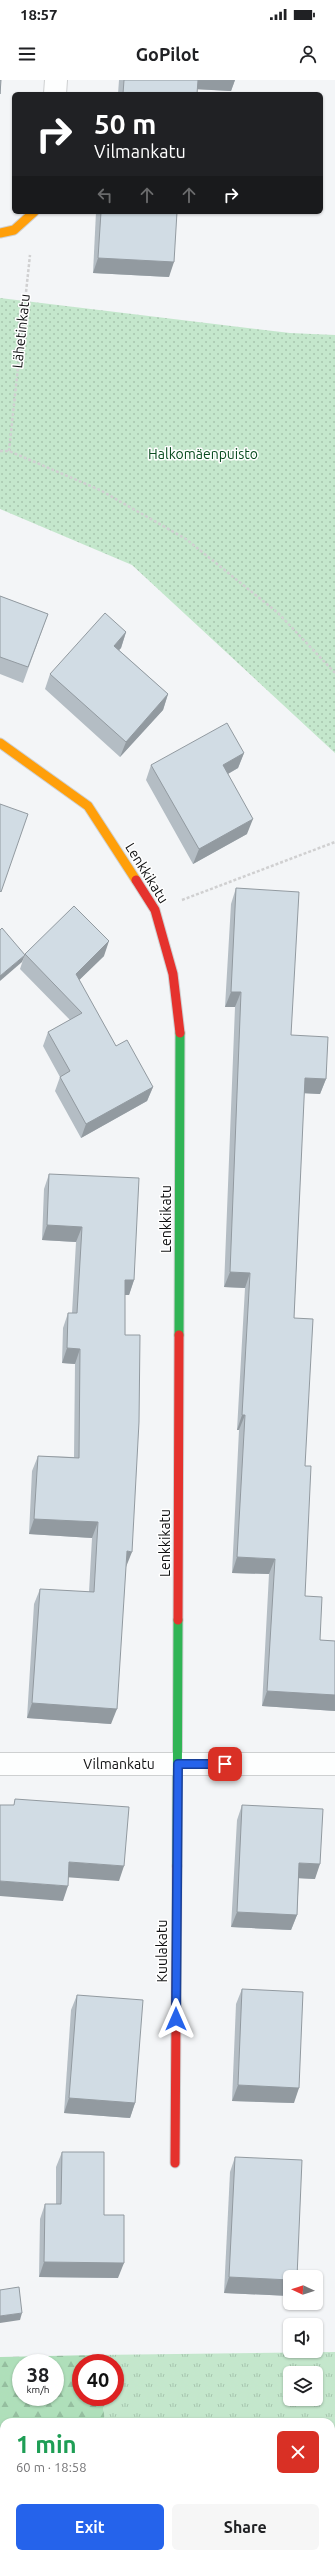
<!DOCTYPE html>
<meta charset="utf-8">
<style>
:root{--surface:#fff;--page:#f6f6f6;--text:#202124;--muted:#757577;--accent:#2563eb}
body{margin:0;font-family:Ubuntu,sans-serif;background:var(--page);color:var(--text);height:100vh;display:flex;flex-direction:column;font-size:15px;white-space:nowrap}
*{box-sizing:border-box;margin:0}
p{font-size:13px;color:var(--muted)}
.icon{flex:none;width:22px;height:22px;fill:none;stroke:currentColor;stroke-width:2;stroke-linecap:round;stroke-linejoin:round}
.map{position:relative;flex:1;overflow:hidden}
.details{position:absolute;left:0px;top:2338px;width:335px;height:140px;display:flex;flex-direction:column;background:var(--surface);border-radius:12px 12px 0 0;box-shadow:0 1px 3px #0004}
.details>*{flex:none}
.hud{position:absolute;left:12px;top:12px;width:311px;height:122px;border-radius:6px;box-shadow:0 1px 3px #0004;background:#202124;color:#fff;overflow:hidden}
.needle{width:26px;rotate:273deg}
.fabs{position:absolute;left:283px;top:2190px;display:grid;gap:8px}
.fabs a{display:grid;place-items:center;width:40px;height:40px;border-radius:6px;background:var(--surface);box-shadow:0 1px 3px #0004;font-size:20px}
.speed{position:absolute;left:12px;top:2274px;display:flex;gap:8px;font-size:20px;font-weight:700;text-align:center}
.speed>*{display:grid;place-content:center;width:52px;height:52px;border-radius:50%;background:var(--surface);box-shadow:0 1px 3px #0004;line-height:1}
.speed small{font-size:10px;font-weight:400}
.speed .limit{border:6px solid #d22;background:#fff;color:#111}
.pin{position:absolute;display:grid;place-items:center;width:34px;height:34px;color:#fff;margin:-17px;border-radius:8px;box-shadow:0 2px 6px #0006}
.me{position:absolute;width:44px;margin:-22px;rotate:0deg;stroke-linejoin:round;filter:drop-shadow(0 0 3px #0008)}
.turn{display:flex;align-items:center;gap:14px;height:84px;padding:0 16px;font-size:18px}
.turn .icon{width:52px;height:52px;stroke-width:2.5}
.turn b{display:block;font-size:28px;line-height:34px}
.lanes{display:flex;align-items:center;height:38px;padding:0 16px;background:#0003;justify-content:center;gap:20px;direction:ltr}
.lanes .off{opacity:.35}
.round{display:grid;place-items:center;flex:none;width:42px;height:42px;border-radius:6px;background:var(--page)}
.head{display:flex;align-items:center;justify-content:space-between;height:68px;padding:0 16px}
h1{font-size:24px;font-weight:700;line-height:30px;color:#1e9e55}
.primary-button{display:flex;gap:8px;margin-top:auto;padding:8px 16px}
.primary-button a{flex:1;height:46px;border-radius:6px;background:var(--accent);color:#fff;font-size:16px;font-weight:700;line-height:46px;text-align:center}
.primary-button a+a{background:var(--page);color:var(--text)}
.status{display:flex;justify-content:space-between;align-items:center;height:28px;padding:0 20px;background:var(--surface);direction:ltr}
.status svg{height:11px;fill:currentColor}
header{display:flex;justify-content:space-between;align-items:center;height:52px;padding:0 16px;background:var(--surface);font-size:18px;font-weight:700}
.map>svg:first-child{display:block}
.grass{fill:url(#grass-tufts);fill-rule:evenodd}
.forest{fill:url(#forest-firs);fill-rule:evenodd}
.park{fill:url(#park-dots)}
.lines{fill:none;stroke-linecap:round;stroke-linejoin:round}
.street-casing{stroke:#ced0d1;stroke-width:24}
.fast-casing{stroke:#ced0d1;stroke-width:11}
.slow-casing{stroke:#ced0d1;stroke-width:11}
.jam-casing{stroke:#ced0d1;stroke-width:11}
.path{stroke:#d0d0d1;stroke-width:2.5;stroke-dasharray:3 2;stroke-linecap:butt}
.street{stroke:#fdfefe;stroke-width:22}
.fast{stroke:#30b455;stroke-width:9}
.slow{stroke:#ff9f0a;stroke-width:9}
.jam{stroke:#e5322d;stroke-width:9}
.wall{fill:#b4bdc4}
.shaded-wall{fill:#929aa0}
.building{fill:#d1dce4;stroke:#929aa0}
.route-casing{stroke:#184099;stroke-width:10}
.route{stroke:#2563eb;stroke-width:7}
.labels{text-anchor:middle;stroke-width:3;stroke-linejoin:round;paint-order:stroke}
.street-label{font-size:14px;fill:#0e0f10;stroke:#fff}
.park-label{font-size:14px;fill:#094b1f;stroke:#fff}
</style>
<div class="status"><b>18:57</b><svg viewBox="0 0 49 12"><path d="M0 12V9h3v3zM5 12V6h3v6zM10 12V3h3v9zM15 12V0h3v12zM26 1h20v11H26zM47 4h2v5h-2z"/></svg></div>
<header><svg class="icon" aria-label="menu" viewBox="0 0 24 24"><path d="M4 6h16M4 12h16M4 18h16"/></svg>GoPilot<svg class="icon" aria-label="person" viewBox="0 0 24 24"><circle cx="12" cy="8" r="4"/><path d="M4 21q1-7 8-7t8 7"/></svg></header>
<div class="map">
<svg width="335" height="2478" viewBox="0 0 335 2478">
<defs>
<pattern id="grass-tufts" width="24" height="20" patternUnits="userSpaceOnUse"><rect width="24" height="20" fill="#c4e7cc"/><path d="M3 7l-1-3M5 7V3M7 7l1-3M15 17l-1-3M17 17v-4M19 17l1-3" fill="none" stroke="#a7c5ae"/></pattern>
<pattern id="forest-firs" width="22" height="20" patternUnits="userSpaceOnUse"><rect width="22" height="20" fill="#afdfba"/><path d="M5 1l3.5 6h-7zM16 11l3.5 6h-7z" fill="#95be9f"/></pattern>
<pattern id="park-dots" width="8" height="8" patternUnits="userSpaceOnUse"><rect width="8" height="8" fill="#c4e7cc"/><path d="M2 2h.1M6 6h.1" fill="none" stroke="#a7c5ae" stroke-width="1.8" stroke-linecap="round"/></pattern>
</defs>
<rect width="100%" height="100%" fill="#f3f5f7"/>
<path class="grass" d="M335 2272V2478H40L44 2474H331V2342H105L102 2317H115V2283H97L96 2275ZM290 2293H316V2319H290Z"/>
<path class="forest" d="M96 2275 97 2283H81V2317H102L105 2342H4V2474H44L40 2478H0V2277ZM21 2283H55V2317H21Z"/>
<polygon class="park" points="0,218 290,253 335,255 335,673 132,485 0,429"/>
<g class="lines">
<defs>
<g id="street">
<polyline points="55,14 56,0"/>
<polyline points="0,1684 335,1684"/>
</g>
<g id="fast">
<polyline points="179,1255 180,953"/>
<polyline points="177,1786 178,1540"/>
</g>
<g id="slow">
<polyline points="0,153 14,150 34,132"/>
<polyline points="0,663 88,726 136,800"/>
</g>
<g id="jam">
<polyline points="136,800 155,830 173,894 180,953"/>
<polyline points="178,1540 179,1255"/>
<polyline points="175,2083 177,1786"/>
</g>
</defs>
<use href="#street" class="street-casing"/>
<use href="#fast" class="fast-casing"/>
<use href="#slow" class="slow-casing"/>
<use href="#jam" class="jam-casing"/>
<g class="path">
<polyline points="0,371 9,371 100,410 186,459 278,533 335,593"/>
<polyline points="9,371 30,175"/>
<polyline points="182,820 335,762"/>
</g>
<use href="#street" class="street"/>
<use href="#fast" class="fast"/>
<use href="#slow" class="slow"/>
<use href="#jam" class="jam"/>
</g>
<g class="wall">
<polygon points="119,0 235,0 231,11 197,9 197,14 118,14"/>
<polygon points="96,132 177,132 169,197 93,193"/>
<polygon points="0,516 48,534 23,603 0,594"/>
<polygon points="126,552 121,568 119,570 168,614 163,630 120,677 45,609 50,594"/>
<polygon points="244,673 238,688 228,694 247,754 193,784 146,700 151,685"/>
<polygon points="236,808 291,955 326,999 320,1014 304,1013 294,1238 305,1386 305,1516 320,1560 335,1561 335,1631 262,1626 269,1494 232,1493 239,1350 237,1350 245,1208 224,1207 235,927 225,927 231,824"/>
<polygon points="25,874 104,876 79,900 116,966 153,1007 147,1021 81,1058 55,1011 60,997 43,966 48,952 70,940 20,889"/>
<polygon points="49,1094 134,1200 129,1215 125,1215 126,1487 111,1644 27,1638 34,1524 40,1509 89,1512 92,1458 29,1454 32,1391 38,1376 74,1377 75,1284 62,1283 63,1248 68,1233 72,1233 76,1162 42,1160 44,1109"/>
<polygon points="242,1725 315,1799 299,1798 297,1835 291,1850 231,1847 237,1740"/>
<polygon points="242,1909 294,2023 232,2021 236,1924"/>
<polygon points="77,1915 135,2023 130,2038 64,2033 71,1930"/>
<polygon points="62,2072 104,2135 118,2198 39,2197 40,2139 45,2124 56,2124 56,2087"/>
<polygon points="235,2077 290,2197 290,2216 224,2213 230,2092"/>
</g>
<g class="shaded-wall">
<polygon points="196,0 235,0 231,11 192,9"/>
<polygon points="98,178 174,182 169,197 93,193"/>
<polygon points="126,552 121,568 109,581 114,566"/>
<polygon points="168,614 163,630 120,677 126,662"/>
<polygon points="244,673 238,688 217,700 223,685"/>
<polygon points="253,739 247,754 193,784 199,769"/>
<polygon points="109,861 104,876 71,908 76,894"/>
<polygon points="25,875 22,882 0,901 0,896"/>
<polygon points="231,912 241,912 235,927 225,927"/>
<polygon points="305,998 326,999 320,1014 299,1013"/>
<polygon points="153,1007 147,1021 81,1058 86,1044"/>
<polygon points="47,1145 82,1147 76,1162 42,1160"/>
<polygon points="230,1192 250,1193 245,1208 224,1207"/>
<polygon points="125,1200 134,1200 129,1215 119,1215"/>
<polygon points="67,1268 80,1269 75,1284 62,1283"/>
<polygon points="242,1335 245,1335 239,1350 237,1350"/>
<polygon points="34,1439 98,1442 92,1458 29,1454"/>
<polygon points="127,1471 132,1472 126,1487"/>
<polygon points="237,1477 275,1479 269,1494 232,1493"/>
<polygon points="267,1611 335,1615 335,1631 262,1626"/>
<polygon points="32,1623 117,1629 111,1644 27,1638"/>
<polygon points="69,1782 124,1786 119,1801 64,1797"/>
<polygon points="299,1783 320,1784 315,1799 294,1798"/>
<polygon points="0,1801 68,1806 63,1821 0,1816"/>
<polygon points="237,1832 297,1835 291,1850 231,1847"/>
<polygon points="238,2005 299,2008 294,2023 232,2021"/>
<polygon points="69,2018 135,2023 130,2038 64,2033"/>
<polygon points="44,2182 124,2183 118,2198 39,2197"/>
<polygon points="229,2197 290,2200 290,2216 224,2213"/>
<polygon points="22,2233 20,2240 0,2243 0,2236"/>
</g>
<g class="building">
<polygon points="0,0 1,0 0,14"/>
<polygon points="124,0 198,0 197,14 123,14"/>
<polygon points="101,132 177,132 174,182 98,178"/>
<polygon points="0,516 48,534 28,587 0,577"/>
<polygon points="105,533 126,552 114,566 168,614 126,662 50,594"/>
<polygon points="227,643 244,673 223,685 253,739 199,769 151,685"/>
<polygon points="0,724 28,734 1,812 0,811"/>
<polygon points="236,808 299,812 291,955 328,957 326,999 305,998 294,1238 313,1239 305,1386 311,1386 305,1516 322,1517 320,1560 335,1561 335,1615 267,1611 275,1479 237,1477 245,1335 242,1335 250,1193 230,1192 241,912 231,912"/>
<polygon points="74,826 109,861 76,894 116,966 127,960 153,1007 86,1044 60,997 70,991 48,952 82,933 25,874"/>
<polygon points="2,848 25,875 0,896 0,850"/>
<polygon points="49,1094 139,1098 134,1200 125,1200 125,1255 140,1255 139,1342 132,1472 127,1471 117,1629 32,1623 40,1509 94,1512 98,1442 34,1439 38,1376 79,1378 80,1269 67,1268 68,1233 77,1233 82,1147 47,1145"/>
<polygon points="15,1719 129,1727 124,1786 69,1782 68,1806 0,1801 0,1725 14,1725"/>
<polygon points="242,1725 323,1729 320,1784 299,1783 297,1835 237,1832"/>
<polygon points="242,1909 303,1912 299,2008 238,2005"/>
<polygon points="77,1915 143,1920 135,2023 69,2018"/>
<polygon points="62,2072 104,2072 104,2135 124,2135 124,2183 44,2182 45,2124 61,2124"/>
<polygon points="235,2077 302,2080 297,2197 290,2197 290,2200 229,2197"/>
<polygon points="19,2207 22,2233 0,2236 0,2210"/>
</g>
<g class="lines">
<defs>
<polyline id="route" points="176,1939 178,1684 225,1684"/>
</defs>
<use href="#route" class="route-casing"/>
<use href="#route" class="route"/>
</g>
<g class="labels">
<g class="street-label">
<text transform="translate(21 251) rotate(-84)" y="5">Lähetinkatu</text>
<text transform="translate(147 793) rotate(58)" y="5">Lenkkikatu</text>
<text transform="translate(166 1139) rotate(-90)" y="5">Lenkkikatu</text>
<text transform="translate(165 1463) rotate(-90)" y="5">Lenkkikatu</text>
<text x="119" y="1689">Vilmankatu</text>
<text transform="translate(162 1871) rotate(-90)" y="5">Kuulakatu</text>
</g>
<g class="park-label">
<text x="203" y="379">Halkomäenpuisto</text>
</g>
</g>
</svg>
<div class="fabs">
<a><svg class="needle" viewBox="-14 -14 28 28"><path d="M0-13l5 13h-10z" fill="#e53935"/><path d="M0 13l5-13h-10z" fill="#757577"/></svg></a>
<a><svg class="icon" aria-label="sound" viewBox="0 0 24 24"><path d="M4 9h4l5-4v14l-5-4H4zM17 9q2 3 0 6"/></svg></a>
<a><svg class="icon" aria-label="layers" viewBox="0 0 24 24"><path d="M12 4l9 5-9 5-9-5zM3 14l9 5 9-5"/></svg></a>
</div>
<div class="speed"><div>38<small>km/h</small></div><div class="limit">40</div></div>
<div class="pin" style="left:225px;top:1684px;background:#d93025"><svg class="icon" aria-label="arrive" viewBox="0 0 24 24"><path d="M6 21V4h12l-3 4 3 4H6"/></svg></div>
<svg class="me" style="left:176px;top:1939px" viewBox="-20 -20 40 40"><path d="M0-17L14 15 0 8-14 15z" fill="#2563eb" stroke="#fff" stroke-width="4"/></svg>
<div class="hud">
<div class="turn"><svg class="icon" aria-label="right" viewBox="0 0 24 24"><path d="M7 20v-9h11M14 6l5 5-5 5"/></svg><div><b>50 m</b>Vilmankatu</div></div>
<div class="lanes"><svg class="icon off" aria-label="left" viewBox="0 0 24 24"><path d="M17 20v-9H6M10 6l-5 5 5 5"/></svg><svg class="icon off" aria-label="ahead" viewBox="0 0 24 24"><path d="M12 20V5M6 11l6-6 6 6"/></svg><svg class="icon off" aria-label="ahead" viewBox="0 0 24 24"><path d="M12 20V5M6 11l6-6 6 6"/></svg><svg class="icon" aria-label="right" viewBox="0 0 24 24"><path d="M7 20v-9h11M14 6l5 5-5 5"/></svg></div>
</div>
<section class="details">
<div class="head"><div><h1>1 min</h1><p>60 m · 18:58</p></div><a class="round" style="background:#d93025;color:#fff"><svg class="icon" aria-label="close" viewBox="0 0 24 24"><path d="M6 6l12 12M18 6L6 18"/></svg></a></div>
<div class="primary-button"><a>Exit</a><a>Share</a></div>
</section>
</div>
